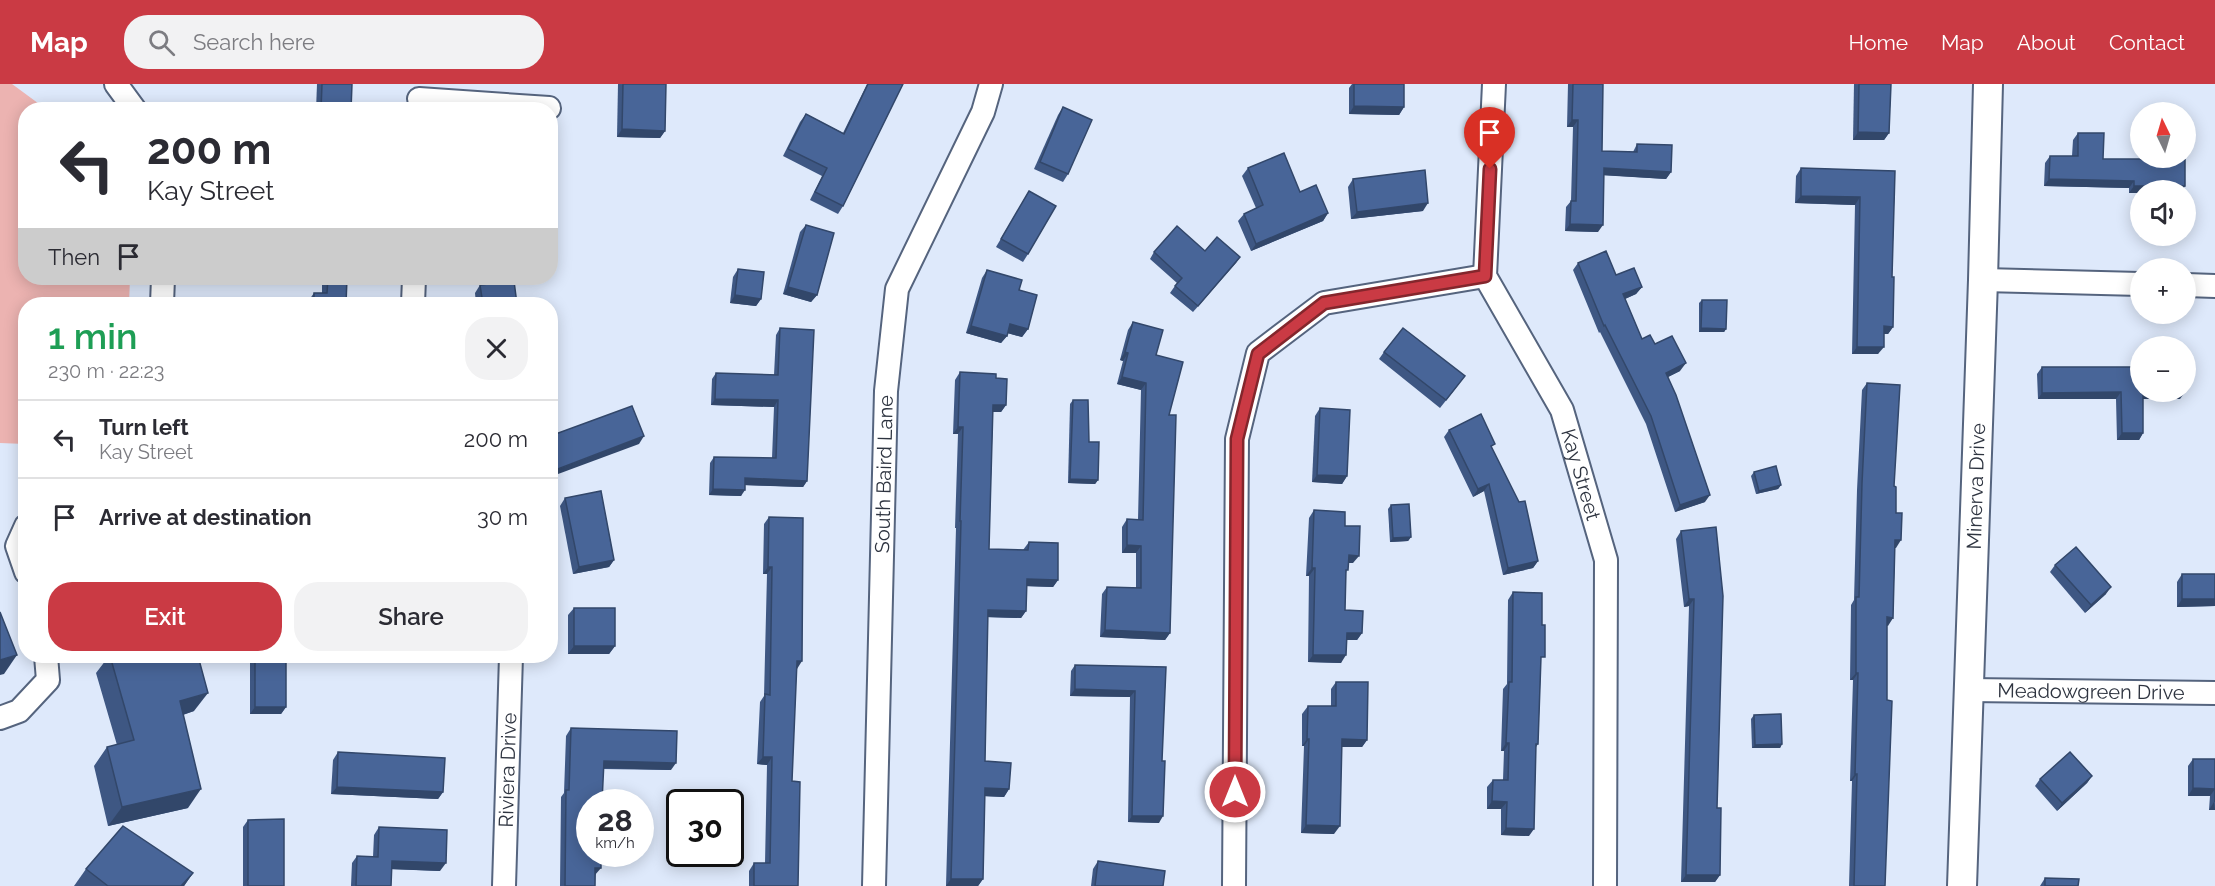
<!DOCTYPE html>
<meta charset="utf-8">
<style>
:root{--surface:#fff;--page:#f2f2f3;--text:#2b2b33;--muted:#7c7c81;--line:#e1e1e2;--accent:#ca3a44}
body{margin:0;font-family:Raleway,sans-serif;background:var(--page);color:var(--text);height:100vh;display:flex;flex-direction:column;font-size:22px;white-space:nowrap}
*{box-sizing:border-box;margin:0}
p{font-size:20px;color:var(--muted)}
.icon{flex:none;width:33px;height:33px;fill:none;stroke:currentColor;stroke-width:2;stroke-linecap:round;stroke-linejoin:round}
.map{position:relative;flex:1;overflow:hidden}
.details{position:absolute;left:18px;top:213px;width:540px;height:366px;display:flex;flex-direction:column;background:var(--surface);border-radius:24px;box-shadow:0 3px 15px #0003}
.details>*{flex:none}
.top-card{position:absolute;left:18px;top:18px;width:540px;height:183px;border-radius:24px;box-shadow:0 3px 15px #0003;background:#fff;color:var(--text);overflow:hidden}
.needle{width:39px;rotate:355deg}
.buttons{position:absolute;left:2130px;top:18px;display:grid;gap:12px}
.buttons a{display:grid;place-items:center;width:66px;height:66px;border-radius:50%;background:var(--surface);box-shadow:0 3px 15px #0003;font-size:30px}
.speed{position:absolute;left:576px;top:705px;display:flex;gap:12px;font-size:30px;font-weight:700;text-align:center}
.speed>*{display:grid;place-content:center;width:78px;height:78px;border-radius:50%;background:var(--surface);box-shadow:0 3px 15px #0003;line-height:1}
.speed small{font-size:15px;font-weight:400}
.speed .limit{border:3px solid #111;border-radius:9px;background:#fff;color:#111}
.pin{position:absolute;display:grid;place-items:center;width:51px;height:51px;color:#fff;margin:-62px -26px;border-radius:50% 50% 50% 0;rotate:-45deg;box-shadow:0 0 6px #0007}
.pin .icon{rotate:45deg}
.me{position:absolute;width:66px;margin:-33px;rotate:0deg;stroke-linejoin:round;filter:drop-shadow(0 0 4px #0008)}
.turn{display:flex;align-items:center;gap:21px;height:126px;padding:0 30px;font-size:27px}
.turn .icon{width:78px;height:78px;stroke-width:2.5}
.turn b{display:block;font-size:42px;line-height:51px}
.then{display:flex;align-items:center;height:57px;padding:0 30px;background:#0003;gap:12px;font-size:22px}
.round{display:grid;place-items:center;flex:none;width:63px;height:63px;border-radius:24px;background:var(--page)}
.overview{display:flex;align-items:center;justify-content:space-between;height:102px;padding:0 30px}
h1{font-size:36px;font-weight:600;line-height:45px;color:#1e9e55}
.button{display:flex;gap:12px;margin-top:auto;padding:12px 30px}
.button a{flex:1;height:69px;border-radius:24px;background:var(--accent);color:#fff;font-size:24px;font-weight:600;line-height:69px;text-align:center}
.button a+a{background:var(--page);color:var(--text)}
ul{padding:0;list-style:none}
li{display:flex;align-items:center;gap:18px;height:78px;padding:0 30px;border-top:2px solid var(--line)}
li div{flex:1}
li b{display:block;font-size:22px}
li em{font-style:normal}
header{display:flex;align-items:center;gap:36px;box-sizing:border-box;height:84px;padding:0 30px;background:var(--accent);color:#fff}
header strong{font-size:28px}
nav{display:flex;gap:33px;margin-inline-start:auto;font-size:21px}
.search{width:420px;height:54px;background:var(--page);display:flex;align-items:center;gap:15px;box-sizing:border-box;padding:0 21px;border-radius:24px;color:var(--muted);font-size:22px}
.map>svg:first-child{display:block}
.green{fill:#ecb3b1}
.lines{fill:none;stroke-linecap:round;stroke-linejoin:round}
.minor-casing{stroke:#55647e;stroke-width:26}
.tertiary-casing{stroke:#55647e;stroke-width:32}
.minor{stroke:#fff;stroke-width:22}
.tertiary{stroke:#fff;stroke-width:28}
.wall{fill:#3e5783}
.shaded-wall{fill:#32476a}
.building{fill:#486598;stroke:#32476a;stroke-width:1.5}
.route-casing{stroke:#83262c;stroke-width:15}
.route{stroke:#ca3a44;stroke-width:10}
.labels{text-anchor:middle;stroke-width:6;stroke-linejoin:round;paint-order:stroke}
.street-label{font-size:20px;fill:#2e3440;stroke:#dee9fb}
</style>
<header>
<strong>Map</strong>
<div class="search"><svg class="icon" aria-label="search" viewBox="0 0 24 24"><circle cx="10" cy="10" r="6"/><path d="M15 15l6 6"/></svg>Search here</div>
<nav><a>Home</a><a>Map</a><a>About</a><a>Contact</a></nav>
</header>
<div class="map">
<svg width="2215" height="802" viewBox="0 0 2215 802">
<rect width="100%" height="100%" fill="#dee9fb"/>
<polygon class="green" points="0,0 12,0 46,25 26,26 26,194 130,194 129,220 26,220 25,360 0,359"/>
<g class="lines">
<defs>
<g id="minor">
<polyline points="116,0 135,26"/>
<path id="s1" d="M1494 0 1485 192 1562 326 1606 476 1605 802"/>
<polyline points="419,15 549,24"/>
<polyline points="1983,196 2140,200"/>
<polyline points="2186,201 2215,202"/>
<polyline points="162,220 163,194"/>
<polyline points="413,220 414,194"/>
<polyline points="26,442 17,462 26,488"/>
<path id="s2" d="M1968 606 2215 609"/>
<polyline points="0,634 19,627 48,596 46,572"/>
<path id="s3" d="M504 802 511 572"/>
<path id="s4" d="M874 802 886 307 897 205 983 28 991 0"/>
<polyline points="1234,802 1237,355 1258,269 1324,219 1485,192"/>
</g>
<g id="tertiary">
<path id="s5" d="M1962 802 1983 196 1988 0"/>
</g>
</defs>
<use href="#minor" class="minor-casing"/>
<use href="#tertiary" class="tertiary-casing"/>
<use href="#minor" class="minor"/>
<use href="#tertiary" class="tertiary"/>
</g>
<g class="wall">
<polygon points="317,0 352,0 351,26 316,26"/>
<polygon points="618,0 666,0 665,47 660,54 617,53"/>
<polygon points="867,0 903,0 843,122 838,130 810,116 822,92 783,72 800,38 806,30 843,49"/>
<polygon points="1352,0 1404,0 1404,23 1399,31 1349,30 1349,4"/>
<polygon points="1568,0 1603,0 1602,67 1633,68 1637,60 1671,88 1666,95 1604,91 1598,148 1565,147 1566,123 1571,117 1573,43 1567,43"/>
<polygon points="1854,0 1891,0 1889,49 1884,56 1853,56"/>
<polygon points="1063,23 1068,90 1063,98 1034,85 1058,31"/>
<polygon points="2078,49 2103,75 2185,102 2182,106 2140,106 2140,109 2129,109 2129,104 2044,102 2045,79 2050,72 2072,72 2073,56"/>
<polygon points="1248,84 1300,108 1328,129 1323,137 1251,167 1238,137 1244,130 1256,124 1242,92"/>
<polygon points="1801,84 1895,87 1892,193 1893,243 1888,250 1884,250 1878,270 1852,270 1855,121 1795,119 1796,92"/>
<polygon points="1353,95 1423,127 1351,135 1348,103"/>
<polygon points="1029,107 1028,170 1023,178 996,163"/>
<polygon points="806,141 817,211 811,218 783,210 800,148"/>
<polygon points="1205,167 1240,173 1193,228 1170,209 1177,199 1150,175 1154,168"/>
<polygon points="1578,179 1616,191 1642,203 1636,210 1625,215 1642,255 1655,260 1680,287 1668,293 1705,418 1675,428 1646,340 1600,248 1599,249 1573,186"/>
<polygon points="738,185 761,215 756,222 730,219 733,193"/>
<polygon points="987,186 1019,206 1028,245 1022,253 1007,249 1007,252 1001,259 966,249 982,194"/>
<polygon points="322,194 356,194 353,197 347,196 346,220 308,220 309,216 314,209 322,209"/>
<polygon points="480,201 517,220 476,220 475,209"/>
<polygon points="1702,216 1726,245 1724,248 1699,248 1699,219"/>
<polygon points="1133,238 1156,271 1169,331 1170,549 1165,556 1100,553 1102,510 1107,503 1136,504 1136,469 1122,469 1122,443 1127,435 1138,436 1141,306 1117,300 1123,277 1120,276 1128,246"/>
<polygon points="780,244 807,397 803,403 745,401 741,412 709,411 710,379 714,373 772,374 774,323 711,321 712,295 716,289 774,291 776,251"/>
<polygon points="1384,268 1459,300 1440,324 1379,275"/>
<polygon points="2042,283 2180,315 2143,315 2143,349 2139,356 2117,356 2116,315 2038,315 2037,290"/>
<polygon points="960,288 996,294 1006,321 1001,328 993,328 989,465 1023,466 1029,458 1058,496 1053,503 1027,502 1026,527 1021,534 988,533 985,677 1009,705 1004,713 985,712 983,795 978,802 946,802 956,444 955,444 958,350 953,350 955,296"/>
<polygon points="1867,299 1894,402 1896,429 1896,464 1895,464 1893,534 1887,541 1885,802 1849,802 1852,697 1850,697 1853,596 1850,596 1851,521 1854,516 1857,406 1862,306"/>
<polygon points="1073,316 1089,358 1098,396 1095,400 1068,399 1070,320"/>
<polygon points="1320,324 1347,392 1342,400 1312,398 1315,332"/>
<polygon points="1449,346 1492,364 1538,477 1533,484 1503,491 1484,407 1473,413 1444,353"/>
<polygon points="1754,388 1781,401 1778,405 1756,410 1751,392"/>
<polygon points="565,414 614,476 609,483 573,490 560,422"/>
<polygon points="1391,421 1411,453 1408,457 1390,458 1388,425"/>
<polygon points="1314,426 1345,442 1353,479 1348,479 1346,489 1345,526 1362,549 1357,556 1347,556 1341,579 1308,578 1309,492 1306,492 1309,434"/>
<polygon points="769,433 796,585 792,697 798,802 749,802 749,787 754,779 765,779 767,681 757,680 760,618 764,612 767,490 763,490 764,440"/>
<polygon points="1716,443 1717,724 1720,791 1715,798 1681,798 1689,522 1684,523 1676,455 1681,447"/>
<polygon points="2055,481 2106,510 2085,529 2050,488"/>
<polygon points="2182,490 2215,490 2215,522 2177,523 2177,498"/>
<polygon points="1513,508 1541,578 1538,660 1536,663 1529,752 1501,751 1501,725 1487,725 1487,703 1493,696 1503,696 1504,667 1501,667 1503,605 1507,600 1508,516"/>
<polygon points="574,524 615,562 609,570 568,570 568,531"/>
<polygon points="109,572 198,572 194,627 183,631 188,724 108,742 94,682 107,663 117,661 96,589"/>
<polygon points="250,572 286,572 286,623 281,630 250,630"/>
<polygon points="1075,581 1166,583 1159,739 1128,738 1130,613 1070,612 1071,587"/>
<polygon points="1336,598 1367,656 1362,663 1342,663 1334,750 1301,749 1304,662 1302,662 1302,630 1308,622 1331,622 1331,605"/>
<polygon points="1754,631 1782,660 1780,664 1752,664 1751,635"/>
<polygon points="571,644 671,686 603,685 595,802 560,802 561,713 564,709 566,652"/>
<polygon points="338,668 443,708 438,715 331,710 333,676"/>
<polygon points="2193,675 2215,675 2215,726 2209,726 2210,712 2188,712 2188,682"/>
<polygon points="2092,692 2087,699 2057,727 2035,702 2040,695"/>
<polygon points="248,736 284,802 243,802 243,743"/>
<polygon points="379,743 440,787 392,785 391,802 351,802 352,779 357,772 373,773 374,751"/>
<polygon points="1098,777 1163,802 1091,802 1093,785"/>
<polygon points="86,785 193,789 184,802 74,802"/>
<polygon points="2045,794 2078,802 2040,802"/>
</g>
<g class="shaded-wall">
<polygon points="1354,22 1404,23 1399,31 1349,30"/>
<polygon points="1572,36 1578,36 1573,43 1567,43"/>
<polygon points="622,45 665,47 660,54 617,53"/>
<polygon points="1858,48 1889,49 1884,56 1853,56"/>
<polygon points="1604,84 1671,88 1666,95 1599,91"/>
<polygon points="2049,95 2134,97 2129,104 2044,102"/>
<polygon points="2134,102 2185,102 2182,106 2140,106 2140,109 2129,109"/>
<polygon points="1801,112 1860,113 1855,121 1795,119"/>
<polygon points="1428,119 1423,127 1351,135 1357,128"/>
<polygon points="1328,129 1323,137 1251,167 1256,160"/>
<polygon points="1570,140 1603,141 1598,148 1565,147"/>
<polygon points="1240,173 1236,179 1193,228 1198,222"/>
<polygon points="344,194 356,194 353,197 342,196"/>
<polygon points="788,203 817,211 811,218 783,210"/>
<polygon points="1642,203 1636,210 1618,218 1623,210"/>
<polygon points="735,211 761,215 756,222 730,219"/>
<polygon points="1010,240 1028,245 1022,253 1004,248"/>
<polygon points="971,242 1007,252 1001,259 966,249"/>
<polygon points="1884,242 1893,243 1888,250 1879,250"/>
<polygon points="1701,244 1726,245 1724,248 1699,248"/>
<polygon points="1857,263 1884,263 1878,270 1852,270"/>
<polygon points="1125,268 1128,269 1123,277 1120,276"/>
<polygon points="1686,279 1680,287 1660,297 1666,289"/>
<polygon points="1122,293 1146,299 1141,306 1117,300"/>
<polygon points="2121,308 2116,315 2038,315 2042,309"/>
<polygon points="2143,308 2185,308 2180,315 2138,315"/>
<polygon points="715,315 778,316 774,323 711,321"/>
<polygon points="993,321 1006,321 1001,328 988,328"/>
<polygon points="958,343 963,343 958,350 953,350"/>
<polygon points="2122,349 2143,349 2139,356 2117,356"/>
<polygon points="644,352 639,360 550,393 550,388"/>
<polygon points="1317,391 1347,392 1342,400 1312,398"/>
<polygon points="745,394 807,397 803,403 741,401"/>
<polygon points="1070,395 1098,396 1095,400 1068,399"/>
<polygon points="1489,400 1484,407 1473,413 1478,405"/>
<polygon points="1781,401 1778,405 1756,410 1759,407"/>
<polygon points="713,405 745,406 741,412 709,411"/>
<polygon points="1710,411 1705,418 1675,428 1680,421"/>
<polygon points="1411,453 1408,457 1390,458 1393,454"/>
<polygon points="1895,456 1901,456 1896,464 1890,463"/>
<polygon points="1127,461 1141,462 1136,469 1122,469"/>
<polygon points="1349,471 1359,472 1353,479 1344,479"/>
<polygon points="614,476 609,483 573,490 579,483"/>
<polygon points="1538,477 1533,484 1503,491 1508,484"/>
<polygon points="768,483 772,483 767,490 763,490"/>
<polygon points="1312,484 1315,484 1309,492 1306,492"/>
<polygon points="1027,495 1058,496 1053,503 1022,502"/>
<polygon points="2111,503 2106,510 2085,529 2091,521"/>
<polygon points="1689,515 1694,515 1689,522 1684,523"/>
<polygon points="2182,515 2215,515 2215,522 2177,523"/>
<polygon points="988,526 1026,527 1021,534 983,533"/>
<polygon points="1887,533 1893,534 1888,542 1882,540"/>
<polygon points="1105,546 1170,549 1165,556 1100,553"/>
<polygon points="1347,549 1362,549 1357,556 1342,556"/>
<polygon points="574,562 615,562 609,570 568,570"/>
<polygon points="17,571 4,590 0,591 0,576"/>
<polygon points="1313,571 1346,571 1341,579 1308,578"/>
<polygon points="797,577 802,577 797,585"/>
<polygon points="1856,589 1858,589 1853,596 1850,596"/>
<polygon points="1075,605 1135,607 1130,613 1070,612"/>
<polygon points="208,609 194,627 167,636 180,617"/>
<polygon points="255,623 286,623 281,630 250,630"/>
<polygon points="1307,655 1309,655 1304,662 1302,662"/>
<polygon points="1342,655 1367,656 1362,663 1337,663"/>
<polygon points="1506,659 1509,659 1504,667 1501,667"/>
<polygon points="1782,660 1780,664 1752,664 1755,661"/>
<polygon points="763,673 772,673 767,681 757,680"/>
<polygon points="604,677 676,679 671,686 598,684"/>
<polygon points="1855,690 1857,690 1852,697 1850,697"/>
<polygon points="2092,692 2087,699 2057,727 2062,719"/>
<polygon points="337,703 443,708 438,715 331,710"/>
<polygon points="985,704 1009,705 1004,713 980,712"/>
<polygon points="2193,704 2215,705 2210,712 2188,712"/>
<polygon points="201,705 188,724 108,742 122,723"/>
<polygon points="1492,717 1507,718 1501,725 1487,725"/>
<polygon points="2214,718 2215,726 2209,726"/>
<polygon points="1132,732 1163,732 1159,739 1128,738"/>
<polygon points="1306,741 1340,742 1334,750 1301,749"/>
<polygon points="1506,744 1534,745 1529,752 1501,751"/>
<polygon points="392,777 446,779 440,787 387,785"/>
<polygon points="595,784 601,784 595,791 590,791"/>
<polygon points="193,789 184,802 181,802"/>
<polygon points="1686,791 1720,791 1715,798 1681,798"/>
<polygon points="951,795 983,795 978,802 946,802"/>
</g>
<g class="building">
<polygon points="322,0 352,0 351,26 321,26"/>
<polygon points="623,0 666,0 665,47 622,45"/>
<polygon points="868,0 903,0 843,122 815,108 827,84 788,65 806,30 844,50"/>
<polygon points="1354,0 1404,0 1404,23 1354,22"/>
<polygon points="1573,0 1603,0 1602,67 1637,68 1637,60 1672,61 1671,88 1604,84 1603,141 1570,140 1571,117 1576,117 1578,36 1572,36"/>
<polygon points="1859,0 1891,0 1889,49 1858,48"/>
<polygon points="1063,23 1092,36 1068,90 1040,78"/>
<polygon points="2078,49 2104,49 2103,75 2185,75 2185,102 2134,102 2134,97 2049,95 2050,72 2078,72"/>
<polygon points="1284,69 1300,108 1316,101 1328,129 1256,160 1244,130 1263,121 1248,84"/>
<polygon points="1801,84 1895,87 1892,193 1894,193 1893,243 1884,242 1884,263 1857,263 1860,113 1801,112"/>
<polygon points="1425,86 1428,119 1357,128 1353,95"/>
<polygon points="1029,107 1056,122 1028,170 1001,155"/>
<polygon points="806,141 834,149 817,211 788,203"/>
<polygon points="1177,142 1205,167 1217,153 1240,173 1198,222 1175,202 1182,194 1154,168"/>
<polygon points="1606,167 1616,191 1634,184 1642,203 1623,210 1642,255 1650,251 1655,260 1672,252 1686,279 1666,289 1676,311 1710,411 1680,421 1651,332 1605,241 1604,242 1578,179"/>
<polygon points="738,185 764,188 761,215 735,211"/>
<polygon points="987,186 1022,196 1019,206 1037,211 1028,245 1010,240 1007,252 971,242"/>
<polygon points="328,194 347,194 346,220 314,220 314,209 327,209"/>
<polygon points="514,197 517,220 483,220 480,201"/>
<polygon points="1702,216 1727,216 1726,245 1701,244"/>
<polygon points="1133,238 1163,246 1156,271 1183,278 1169,331 1176,331 1170,549 1105,546 1107,503 1141,504 1141,462 1127,461 1127,435 1143,436 1146,299 1122,293 1128,269 1125,268"/>
<polygon points="780,244 814,246 807,397 745,394 745,406 713,405 714,373 776,374 778,316 715,315 716,289 778,291"/>
<polygon points="1403,244 1465,292 1446,316 1384,268"/>
<polygon points="2042,283 2140,283 2140,308 2185,308 2143,308 2143,349 2122,349 2121,308 2042,309"/>
<polygon points="960,288 996,290 996,294 1007,295 1006,321 993,321 989,465 1028,466 1029,458 1058,459 1058,496 1027,495 1026,527 988,526 985,677 1011,679 1009,705 985,704 983,795 951,795 961,437 960,437 963,343 958,343"/>
<polygon points="1867,299 1900,301 1894,402 1896,403 1896,429 1902,429 1901,456 1895,456 1893,534 1887,533 1887,616 1892,617 1885,802 1854,802 1857,690 1855,690 1858,589 1856,589 1856,513 1859,513 1862,399"/>
<polygon points="1073,316 1088,316 1089,358 1099,358 1098,396 1070,395"/>
<polygon points="632,322 644,352 550,388 550,352"/>
<polygon points="1320,324 1350,326 1347,392 1317,391"/>
<polygon points="1481,330 1495,360 1491,362 1519,418 1525,417 1538,477 1508,484 1489,400 1478,405 1449,346"/>
<polygon points="1776,382 1781,401 1759,407 1754,388"/>
<polygon points="601,407 614,476 579,483 565,414"/>
<polygon points="1409,420 1411,453 1393,454 1391,421"/>
<polygon points="1314,426 1345,428 1345,442 1360,442 1359,472 1349,471 1348,486 1346,486 1345,526 1363,527 1362,549 1347,549 1346,571 1313,571 1315,484 1312,484"/>
<polygon points="769,433 803,434 802,577 797,577 792,697 800,698 798,802 754,802 754,779 770,779 772,673 763,673 765,610 770,611 772,483 768,483"/>
<polygon points="1716,443 1723,512 1717,724 1721,724 1720,791 1686,791 1694,515 1689,515 1681,447"/>
<polygon points="2076,463 2111,503 2091,521 2055,481"/>
<rect x="2182" y="490" width="33" height="25"/>
<polygon points="1513,508 1542,509 1542,541 1545,541 1545,573 1541,573 1538,660 1536,660 1534,745 1506,744 1507,718 1492,717 1493,696 1508,696 1509,659 1506,659 1509,598 1512,598"/>
<rect x="574" y="524" width="41" height="38"/>
<polygon points="0,528 17,571 0,576"/>
<polygon points="110,572 198,572 208,609 180,617 201,705 122,723 107,663 134,656"/>
<rect x="255" y="572" width="31" height="51"/>
<polygon points="1075,581 1166,583 1162,677 1165,677 1163,732 1132,732 1135,607 1075,605"/>
<polygon points="1336,598 1368,598 1367,656 1342,655 1340,742 1306,741 1309,655 1307,655 1308,622 1336,622"/>
<polygon points="1781,630 1782,660 1755,661 1754,631"/>
<polygon points="571,644 677,647 676,679 604,677 602,718 590,718 590,770 601,770 601,784 595,784 595,802 565,802 566,706 569,706"/>
<polygon points="338,668 445,674 443,708 337,703"/>
<polygon points="2070,668 2092,692 2062,719 2040,695"/>
<polygon points="2193,675 2215,675 2215,718 2215,705 2193,704"/>
<polygon points="284,735 284,802 248,802 248,736"/>
<polygon points="123,742 193,789 181,802 108,802 86,785"/>
<polygon points="379,743 447,746 446,779 392,777 391,802 356,802 357,772 378,773"/>
<polygon points="1098,777 1165,787 1163,802 1095,802"/>
<polygon points="2045,794 2079,795 2078,802 2045,802"/>
</g>
<g class="lines">
<defs>
<polyline id="route" points="1235,708 1237,355 1258,270 1324,219 1485,192 1490,85"/>
</defs>
<use href="#route" class="route-casing"/>
<use href="#route" class="route"/>
</g>
<g class="labels">
<g class="street-label">
<text dy="7" stroke="none"><textPath href="#s4" startOffset="412">South Baird Lane</textPath></text>
<text dy="7" stroke="none"><textPath href="#s1" startOffset="414">Kay Street</textPath></text>
<text dy="7" stroke="none"><textPath href="#s5" startOffset="400">Minerva Drive</textPath></text>
<text dy="7" stroke="none"><textPath href="#s2" startOffset="123">Meadowgreen Drive</textPath></text>
<text dy="7" stroke="none"><textPath href="#s3" startOffset="116">Riviera Drive</textPath></text>
</g>
</g>
</svg>
<div class="buttons">
<a><svg class="needle" viewBox="-14 -14 28 28"><path d="M0-13l5 13h-10z" fill="#e53935"/><path d="M0 13l5-13h-10z" fill="#7c7c81"/></svg></a>
<a><svg class="icon" aria-label="sound" viewBox="0 0 24 24"><path d="M4 9h4l5-4v14l-5-4H4zM17 9q2 3 0 6"/></svg></a>
<a>+</a>
<a>−</a>
</div>
<div class="speed"><div>28<small>km/h</small></div><div class="limit">30</div></div>
<div class="pin" style="left:1490px;top:85px;background:#d93025"><svg class="icon" aria-label="arrive" viewBox="0 0 24 24"><path d="M6 21V4h12l-3 4 3 4H6"/></svg></div>
<svg class="me" style="left:1235px;top:708px" viewBox="-20 -20 40 40"><circle r="17" fill="#ca3a44" stroke="#fff" stroke-width="3"/><path d="M0-11L8 9 0 5-8 9z" fill="#fff"/></svg>
<div class="top-card">
<div class="turn"><svg class="icon" aria-label="left" viewBox="0 0 24 24"><path d="M17 20v-9H6M10 6l-5 5 5 5"/></svg><div><b>200 m</b>Kay Street</div></div>
<div class="then">Then<svg class="icon" aria-label="arrive" viewBox="0 0 24 24"><path d="M6 21V4h12l-3 4 3 4H6"/></svg></div>
</div>
<section class="details">
<div class="overview"><div><h1>1 min</h1><p>230 m · 22:23</p></div><a class="round"><svg class="icon" aria-label="close" viewBox="0 0 24 24"><path d="M6 6l12 12M18 6L6 18"/></svg></a></div>
<ul>
<li><svg class="icon" aria-label="left" viewBox="0 0 24 24"><path d="M17 20v-9H6M10 6l-5 5 5 5"/></svg><div><b>Turn left</b><p>Kay Street</p></div><em>200 m</em></li>
<li><svg class="icon" aria-label="arrive" viewBox="0 0 24 24"><path d="M6 21V4h12l-3 4 3 4H6"/></svg><div><b>Arrive at destination</b></div><em>30 m</em></li>
</ul>
<div class="button"><a>Exit</a><a>Share</a></div>
</section>
</div>
